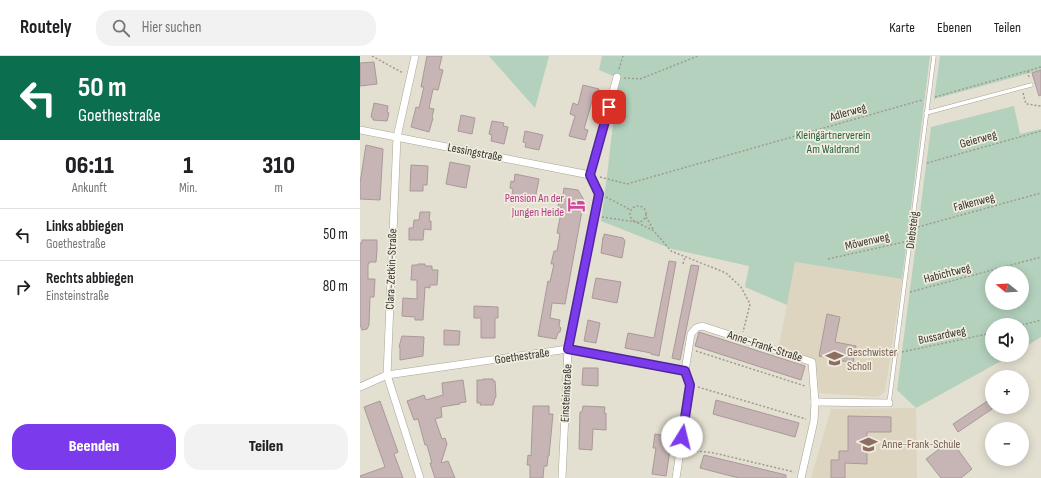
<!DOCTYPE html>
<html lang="de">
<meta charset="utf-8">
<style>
:root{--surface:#fff;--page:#f2f2f2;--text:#202124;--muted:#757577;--line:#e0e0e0;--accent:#7c3aed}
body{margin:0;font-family:"Sofia Sans Condensed",sans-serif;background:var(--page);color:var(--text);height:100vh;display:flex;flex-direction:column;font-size:15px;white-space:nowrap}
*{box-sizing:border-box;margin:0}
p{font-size:13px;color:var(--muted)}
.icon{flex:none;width:22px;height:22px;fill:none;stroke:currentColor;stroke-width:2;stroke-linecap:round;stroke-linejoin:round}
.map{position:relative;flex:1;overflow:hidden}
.panel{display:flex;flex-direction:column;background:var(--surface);width:360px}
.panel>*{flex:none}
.hud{background:#0b6e4f;color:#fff;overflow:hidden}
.needle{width:26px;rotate:288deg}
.tools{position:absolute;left:625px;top:210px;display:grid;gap:8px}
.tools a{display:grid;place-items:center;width:44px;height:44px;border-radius:50%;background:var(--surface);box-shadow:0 2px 10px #0003;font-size:20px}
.pin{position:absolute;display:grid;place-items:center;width:34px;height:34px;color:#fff;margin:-17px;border-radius:8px;box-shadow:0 2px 6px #0006}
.me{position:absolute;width:44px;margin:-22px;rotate:9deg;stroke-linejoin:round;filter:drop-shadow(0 0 3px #0008)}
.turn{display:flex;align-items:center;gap:14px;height:84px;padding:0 12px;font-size:18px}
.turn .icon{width:52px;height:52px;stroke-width:2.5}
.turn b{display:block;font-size:28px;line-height:34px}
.eta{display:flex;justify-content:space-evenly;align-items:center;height:68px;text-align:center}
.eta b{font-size:24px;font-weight:800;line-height:28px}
.primary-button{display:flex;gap:8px;margin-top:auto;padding:8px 12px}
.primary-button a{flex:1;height:46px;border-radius:16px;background:var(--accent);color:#fff;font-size:16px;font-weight:800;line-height:46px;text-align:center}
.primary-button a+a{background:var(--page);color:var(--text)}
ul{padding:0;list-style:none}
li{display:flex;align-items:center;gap:12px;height:52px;padding:0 12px;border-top:1px solid var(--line)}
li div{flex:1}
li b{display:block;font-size:15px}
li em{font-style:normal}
header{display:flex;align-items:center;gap:24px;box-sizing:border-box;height:56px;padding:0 20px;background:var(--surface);border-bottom:1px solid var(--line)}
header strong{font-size:19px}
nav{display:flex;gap:22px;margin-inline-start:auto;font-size:14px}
.search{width:280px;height:36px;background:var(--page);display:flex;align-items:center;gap:10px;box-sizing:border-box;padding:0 14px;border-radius:16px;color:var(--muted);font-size:15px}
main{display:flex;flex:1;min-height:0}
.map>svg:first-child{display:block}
.education{fill:#ddd5c0}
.green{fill:#b3d1bd;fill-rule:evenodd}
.building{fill:#c6b5b4;stroke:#aa9998}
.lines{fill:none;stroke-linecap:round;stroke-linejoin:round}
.service-casing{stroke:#a8a597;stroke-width:4.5}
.minor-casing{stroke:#a8a597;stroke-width:8}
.path{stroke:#9e9b90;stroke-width:1.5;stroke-dasharray:2 2;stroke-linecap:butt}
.service{stroke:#fff;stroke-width:3.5}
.minor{stroke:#fff;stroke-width:7}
.route-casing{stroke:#51269a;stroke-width:10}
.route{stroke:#7c3aed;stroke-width:7}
.labels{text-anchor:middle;stroke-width:3.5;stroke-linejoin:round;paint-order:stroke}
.street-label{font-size:12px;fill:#35332e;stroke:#f0ecde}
.park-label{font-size:12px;fill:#236340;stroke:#f0ecde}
.hotel-label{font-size:12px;fill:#b23c85;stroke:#f0ecde;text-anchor:end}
.education-label{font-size:12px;fill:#785e54;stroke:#f0ecde;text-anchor:start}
</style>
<header>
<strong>Routely</strong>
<div class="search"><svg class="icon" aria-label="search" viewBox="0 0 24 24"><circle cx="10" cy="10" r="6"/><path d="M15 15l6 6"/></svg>Hier suchen</div>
<nav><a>Karte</a><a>Ebenen</a><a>Teilen</a></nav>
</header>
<main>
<section class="panel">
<div class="hud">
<div class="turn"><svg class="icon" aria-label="left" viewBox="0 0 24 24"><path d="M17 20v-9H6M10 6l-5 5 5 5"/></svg><div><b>50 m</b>Goethestraße</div></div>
</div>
<div class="eta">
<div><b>06:11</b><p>Ankunft</p></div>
<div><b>1</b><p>Min.</p></div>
<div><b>310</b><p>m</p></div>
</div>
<ul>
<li><svg class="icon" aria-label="left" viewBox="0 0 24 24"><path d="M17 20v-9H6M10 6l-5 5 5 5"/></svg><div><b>Links abbiegen</b><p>Goethestraße</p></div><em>50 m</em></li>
<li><svg class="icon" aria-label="right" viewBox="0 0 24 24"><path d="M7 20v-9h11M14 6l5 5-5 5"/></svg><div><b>Rechts abbiegen</b><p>Einsteinstraße</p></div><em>80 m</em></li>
</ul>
<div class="primary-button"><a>Beenden</a><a>Teilen</a></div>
</section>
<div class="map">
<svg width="681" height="422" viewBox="0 0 681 422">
<rect width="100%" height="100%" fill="#e3dfd1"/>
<g class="education">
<polygon points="435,206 542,223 525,336 518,341 459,337 456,305 419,290"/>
<polygon points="556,352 557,422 451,422 471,353"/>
</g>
<g class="green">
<polygon points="129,0 189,0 175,52"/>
<polygon points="242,0 570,0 542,223 435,206 427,249 385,231 389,210 312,193 241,165 248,112 258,22 239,14"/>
<polygon points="580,0 681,0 681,14 574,43"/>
<path d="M654 50 660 78 681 73V281L662 293V269H632V299H652L556 352 537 334 571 71ZM632 217H662V247H632Z"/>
</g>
<g class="building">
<polygon points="67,0 82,0 79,13 83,14 78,34 73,33 69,52 74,53 72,61 73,62 69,76 51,71 56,51 59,52 64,31 61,31"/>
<polygon points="14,6 17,28 0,30 0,7"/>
<polygon points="681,14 681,39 679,40 672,17"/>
<polygon points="223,29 239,33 236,43 233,42 224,73 228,74 225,84 209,80 215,60 210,58 213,47 218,49"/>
<polygon points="14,47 28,50 27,56 29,57 27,65 13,64 13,62 11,61"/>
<polygon points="101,59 115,62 112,78 98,75"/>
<polygon points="132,65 144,67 143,70 148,71 144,88 131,85 132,79 129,78"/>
<polygon points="165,75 183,79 179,94 165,91 166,87 163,86"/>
<polygon points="6,89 23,93 20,144 0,143 0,127"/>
<polygon points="90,106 110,110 106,132 86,128"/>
<polygon points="51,109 68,110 67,129 63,129 63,135 50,135"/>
<polygon points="155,118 179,123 175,143 152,139 153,133 150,132 151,125 154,126"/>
<polygon points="204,132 218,134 224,144 205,248 192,247 190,262 200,264 199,270 201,272 200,276 198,277 196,283 178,280 188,225 190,226 194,208 191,208 194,195 197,195 200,178 197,177 202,152 198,151 200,139 203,139"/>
<polygon points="60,156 70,156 69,165 71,165 71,174 64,173 63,184 49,184 49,172 53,172 54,164 59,164"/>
<polygon points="244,178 263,182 265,185 262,202 241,197 243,181 244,181"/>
<polygon points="2,184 17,184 17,194 16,206 9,206 9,208 8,208 8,223 15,223 14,241 10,241 9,269 7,273 2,274 0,268 0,187 2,187"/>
<polygon points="309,205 316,206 299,300 291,298 291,297 265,292 268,277 294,282"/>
<polygon points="58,208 65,208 65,210 72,210 72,214 78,214 77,229 70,229 70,232 65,231 63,264 55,264 55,261 42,260 43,242 57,243 57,224 51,224 52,209 58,209"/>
<polygon points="331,209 339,210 320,304 312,302"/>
<polygon points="236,222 261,226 257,247 232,242"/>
<polygon points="114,250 138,251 138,262 135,262 135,282 121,282 121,262 114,262"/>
<polygon points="467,258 480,261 475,286 496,290 493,307 459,300"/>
<polygon points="228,264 240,267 236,287 224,285"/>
<polygon points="84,274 100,275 99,289 84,289"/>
<polygon points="339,276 445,310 441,324 335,290"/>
<polygon points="42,280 64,281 63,300 40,304 40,292 39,291"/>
<polygon points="223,312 238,312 238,330 222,329"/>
<polygon points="123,323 133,323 133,325 135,325 136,341 135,342 133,349 120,349 121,347 117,347 117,324 123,324"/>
<polygon points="103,324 106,346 99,347 100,348 81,351 82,361 75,363 82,383 85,382 87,388 81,407 88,405 95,422 75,422 70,407 72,407 67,389 65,389 58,363 54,364 47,345 64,339 66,344 83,339 82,327"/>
<polygon points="632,342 632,353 598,376 593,368"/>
<polygon points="356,344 439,367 435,381 353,358"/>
<polygon points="20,345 38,396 34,398 43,422 0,422 0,420 25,411 4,351"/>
<polygon points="173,350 189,350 189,358 193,358 189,400 188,400 187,410 184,410 183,422 170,422 170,409 167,409 168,399 171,400"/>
<polygon points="223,350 245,351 244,357 246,357 246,374 233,373 232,394 219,393 220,356 222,356"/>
<polygon points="488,360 531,361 531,376 507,376 507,408 485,407 485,422 471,422 471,404 479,404 479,395 488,395"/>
<polygon points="295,378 312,381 306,420 292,418 296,392 293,392"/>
<polygon points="591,384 612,413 601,422 581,422 566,403"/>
<polygon points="344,399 426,419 426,422 379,422 340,412"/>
</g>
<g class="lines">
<defs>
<g id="service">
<polyline points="566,57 671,29"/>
<polyline points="529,347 574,0"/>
</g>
<g id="minor">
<polyline points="55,0 37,81 27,319 60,422"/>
<polyline points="0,74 230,119"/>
<polyline points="0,331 27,319 208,293 325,315"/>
<polyline points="455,346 529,347"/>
<polyline points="202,422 208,293 239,138 230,119 257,21"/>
<polyline points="316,422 330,329 325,315 331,278 336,272 342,270 452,306 455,346 454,365 441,422"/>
</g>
</defs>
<use href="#service" class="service-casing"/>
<use href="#minor" class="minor-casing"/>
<g class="path">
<polyline points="12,0 43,17"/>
<polyline points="259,13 263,0"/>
<polyline points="668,15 669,23"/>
<polyline points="264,22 280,23 338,0"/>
<polyline points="663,37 666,48 681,50"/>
<polyline points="575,41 681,11"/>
<polyline points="567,107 681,75"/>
<polyline points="240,121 267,128 562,44"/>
<polyline points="246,141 271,154"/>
<circle cx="278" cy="158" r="8"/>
<polyline points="242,161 276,166 294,175 311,195 366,217 381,231 390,248 383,276"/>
<polyline points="286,161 293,173"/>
<polyline points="558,171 681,137"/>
<polyline points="468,203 544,186"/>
<polyline points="323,208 325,201"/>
<polyline points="550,236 681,201"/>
<polyline points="662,269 681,264"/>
<polyline points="336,295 445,330"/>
<polyline points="542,296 632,277"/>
<polyline points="338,331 446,363"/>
<polyline points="328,394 354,397 434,416"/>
</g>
<use href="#service" class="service"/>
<use href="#minor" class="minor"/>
</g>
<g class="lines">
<defs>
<polyline id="route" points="249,51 230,119 239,138 208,293 325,315 330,329 322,381"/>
</defs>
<use href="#route" class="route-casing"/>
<use href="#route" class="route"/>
</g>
<defs>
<symbol id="hotel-bare" viewBox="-9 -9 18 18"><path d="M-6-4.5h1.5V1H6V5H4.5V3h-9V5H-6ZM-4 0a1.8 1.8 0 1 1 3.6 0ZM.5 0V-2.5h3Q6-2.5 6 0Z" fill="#d1479c" stroke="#f0ecde" stroke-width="2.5" paint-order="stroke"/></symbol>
<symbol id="school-bare" viewBox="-9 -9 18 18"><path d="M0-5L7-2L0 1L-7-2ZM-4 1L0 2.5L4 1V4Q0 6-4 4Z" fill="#8d6e63" stroke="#f0ecde" stroke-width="2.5" paint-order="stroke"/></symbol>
</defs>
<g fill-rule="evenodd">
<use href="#hotel-bare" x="204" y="136" width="25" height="25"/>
<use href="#school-bare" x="462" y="290" width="25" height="25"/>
<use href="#school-bare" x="496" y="376" width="25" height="25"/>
</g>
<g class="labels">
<g class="street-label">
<text transform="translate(488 56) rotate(-16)" y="4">Adlerweg</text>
<text transform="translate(618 83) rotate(-16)" y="4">Geierweg</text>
<text transform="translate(115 96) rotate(11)" y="4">Lessingstraße</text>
<text transform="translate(614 146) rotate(-15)" y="4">Falkenweg</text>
<text transform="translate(552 174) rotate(-83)" y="4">Diebsteig</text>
<text transform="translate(507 185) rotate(-13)" y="4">Möwenweg</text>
<text transform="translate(31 213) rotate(-88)" y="4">Clara-Zetkin-Straße</text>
<text transform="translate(587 217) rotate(-15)" y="4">Habichtweg</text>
<text transform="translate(582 279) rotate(-12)" y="4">Bussardweg</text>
<text transform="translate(405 290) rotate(18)" y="4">Anne-Frank-Straße</text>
<text transform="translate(162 300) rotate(-8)" y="4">Goethestraße</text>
<text transform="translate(206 337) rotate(-87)" y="4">Einsteinstraße</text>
</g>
<g class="park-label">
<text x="473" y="83">Kleingärtnerverein<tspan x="473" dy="14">Am Waldrand</tspan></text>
</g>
<g class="hotel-label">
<text x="204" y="146">Pension An der<tspan x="204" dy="14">Jungen Heide</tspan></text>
</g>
<g class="education-label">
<text x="487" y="300">Geschwister<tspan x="487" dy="14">Scholl</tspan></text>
<text x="522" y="392">Anne-Frank-Schule</text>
</g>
</g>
</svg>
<div class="tools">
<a><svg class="needle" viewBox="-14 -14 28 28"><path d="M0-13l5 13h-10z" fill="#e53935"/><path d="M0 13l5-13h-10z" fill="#757577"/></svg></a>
<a><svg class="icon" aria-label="sound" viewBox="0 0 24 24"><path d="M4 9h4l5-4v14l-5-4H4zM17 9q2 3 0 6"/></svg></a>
<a>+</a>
<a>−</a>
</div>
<div class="pin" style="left:249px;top:51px;background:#d93025"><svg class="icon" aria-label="arrive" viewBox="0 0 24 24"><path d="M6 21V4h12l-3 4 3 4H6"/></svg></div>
<svg class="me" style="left:322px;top:381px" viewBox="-20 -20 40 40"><circle r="19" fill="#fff"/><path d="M0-13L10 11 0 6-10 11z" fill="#7c3aed"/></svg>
</div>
</main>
